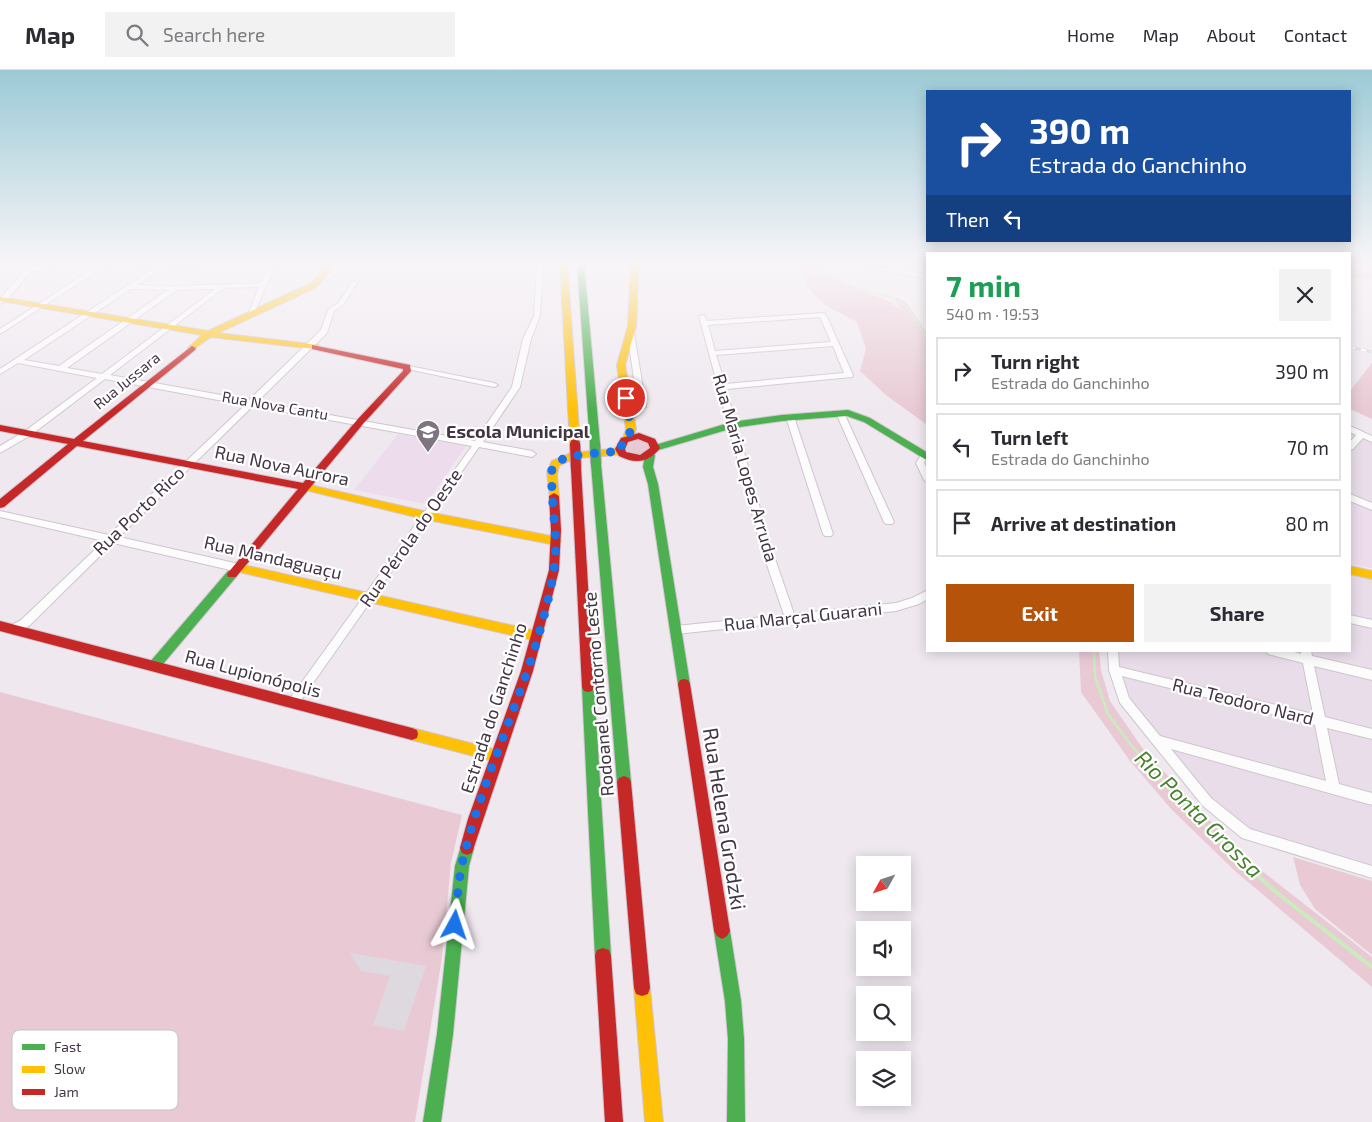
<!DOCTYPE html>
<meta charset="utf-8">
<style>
:root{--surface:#fff;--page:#f2f2f3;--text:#2b2b33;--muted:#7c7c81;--line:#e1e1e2;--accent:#b45309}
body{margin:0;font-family:"Exo 2",sans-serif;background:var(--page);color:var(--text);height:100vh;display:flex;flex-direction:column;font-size:19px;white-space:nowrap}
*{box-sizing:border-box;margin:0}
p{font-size:16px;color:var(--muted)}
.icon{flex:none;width:28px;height:28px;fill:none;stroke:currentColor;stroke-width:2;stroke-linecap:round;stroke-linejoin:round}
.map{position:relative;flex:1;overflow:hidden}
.details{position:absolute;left:926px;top:182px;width:425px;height:400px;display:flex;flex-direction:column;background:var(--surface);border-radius:0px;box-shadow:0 2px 12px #0003}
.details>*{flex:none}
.hud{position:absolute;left:926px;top:20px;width:425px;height:152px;border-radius:0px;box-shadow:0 2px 12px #0003;background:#1a4fa0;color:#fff;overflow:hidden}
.needle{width:32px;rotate:230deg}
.buttons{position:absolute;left:856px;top:786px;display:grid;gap:10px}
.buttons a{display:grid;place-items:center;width:55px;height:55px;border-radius:0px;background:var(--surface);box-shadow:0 2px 12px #0003;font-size:25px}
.pin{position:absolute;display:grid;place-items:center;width:42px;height:42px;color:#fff;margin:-21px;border:2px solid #fff;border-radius:50%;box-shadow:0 1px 5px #0007}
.me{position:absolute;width:55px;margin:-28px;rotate:5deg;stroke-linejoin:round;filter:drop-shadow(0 0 4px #0008)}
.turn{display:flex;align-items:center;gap:18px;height:105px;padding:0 20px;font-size:22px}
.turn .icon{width:65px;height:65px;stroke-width:2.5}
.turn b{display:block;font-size:35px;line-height:42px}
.then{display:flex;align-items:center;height:48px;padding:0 20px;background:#0003;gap:10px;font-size:19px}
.round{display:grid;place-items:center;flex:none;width:52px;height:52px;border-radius:0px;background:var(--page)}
.headline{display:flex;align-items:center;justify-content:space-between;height:85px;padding:0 20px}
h1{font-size:30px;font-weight:700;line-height:38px;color:#1e9e55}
.primary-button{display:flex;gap:10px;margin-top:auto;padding:10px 20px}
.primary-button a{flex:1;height:58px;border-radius:0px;background:var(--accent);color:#fff;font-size:20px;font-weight:700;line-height:58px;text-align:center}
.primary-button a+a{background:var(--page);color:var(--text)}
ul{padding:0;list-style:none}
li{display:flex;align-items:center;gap:15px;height:68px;margin:0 10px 8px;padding:0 10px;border:2px solid var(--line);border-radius:0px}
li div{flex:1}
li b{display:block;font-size:19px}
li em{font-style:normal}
header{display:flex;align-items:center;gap:30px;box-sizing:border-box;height:70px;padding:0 25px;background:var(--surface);border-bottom:1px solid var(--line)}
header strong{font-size:24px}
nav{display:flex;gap:28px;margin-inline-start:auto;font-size:18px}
.search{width:350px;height:45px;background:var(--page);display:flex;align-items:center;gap:12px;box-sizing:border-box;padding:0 18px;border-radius:0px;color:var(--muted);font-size:19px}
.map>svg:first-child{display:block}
.residential{fill:#e9dde9}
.education{fill:#ecdcec}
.green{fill:#e9cad4}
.parking{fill:#ded9de}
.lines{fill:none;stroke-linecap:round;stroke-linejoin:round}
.stream-far2{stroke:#caebbc;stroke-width:2}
.stream-far1{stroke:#caebbc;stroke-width:2.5}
.stream{stroke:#caebbc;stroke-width:4}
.street-casing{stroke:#cdc6cd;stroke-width:2}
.fast-casing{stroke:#d2c5d2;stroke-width:2}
.slow-casing{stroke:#d2c5d2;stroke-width:2}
.jam-casing{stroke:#d2c5d2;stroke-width:2}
.street{fill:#fdfcfd;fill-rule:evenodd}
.fast{fill:#4caf50;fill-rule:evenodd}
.slow{fill:#ffc107;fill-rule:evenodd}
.jam{fill:#c62828;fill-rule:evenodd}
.rail-casing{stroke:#d9d8d9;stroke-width:3}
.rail{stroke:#fff;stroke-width:2;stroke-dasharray:5.5;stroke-linecap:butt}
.fast-bridge-casing{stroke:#c4a6c6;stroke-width:12;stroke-linecap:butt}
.jam-bridge-casing{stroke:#c4a6c6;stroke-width:12;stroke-linecap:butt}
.fast-bridge{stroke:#4caf50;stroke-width:10}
.jam-bridge{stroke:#c62828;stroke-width:10}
.route{stroke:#1a73e8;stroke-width:9;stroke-dasharray:0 16.2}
.labels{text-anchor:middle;stroke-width:4.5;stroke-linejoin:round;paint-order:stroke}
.far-street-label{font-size:15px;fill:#433644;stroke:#fff}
.poi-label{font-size:18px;font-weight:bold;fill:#433644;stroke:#fff;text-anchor:start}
.street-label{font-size:18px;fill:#433644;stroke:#fff}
.near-street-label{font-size:21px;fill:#433644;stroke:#fff}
.near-water-label{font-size:22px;font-style:italic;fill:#45842d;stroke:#fff}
.key{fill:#fff;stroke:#c7c3c7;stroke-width:1}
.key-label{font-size:14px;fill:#433644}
</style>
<header>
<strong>Map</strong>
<div class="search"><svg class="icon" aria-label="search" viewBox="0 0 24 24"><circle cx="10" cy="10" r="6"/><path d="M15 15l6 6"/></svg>Search here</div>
<nav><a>Home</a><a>Map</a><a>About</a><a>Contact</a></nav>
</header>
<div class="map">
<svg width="1372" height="1052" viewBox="0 0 1372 1052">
<rect width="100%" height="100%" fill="#efe9ef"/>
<g class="residential">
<polygon points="1350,357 1372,367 1372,434 1350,423"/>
<polygon points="1350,503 1372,508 1372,798 1245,761 1210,732 1129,632 1120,600 1117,581 1350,581"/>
</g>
<g class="education">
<polygon points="398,364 466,376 426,434 354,420"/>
<polygon points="1350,430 1372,441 1372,498 1350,494"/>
</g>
<g class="green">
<path d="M797 193H813L836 211 891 232 902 241 897 234 896 227 906 232 927 263V355L886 325 860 301 866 279 857 252C820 233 814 232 797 193Z"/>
<polygon points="1350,193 1372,193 1372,209 1350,208"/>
<polygon points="1372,293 1372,349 1350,339 1350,321"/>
<polygon points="637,368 651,375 645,385 628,384 624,376 629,371"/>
<polygon points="1079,581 1099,581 1101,600 1110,631 1143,679 1243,786 1372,887 1372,917 1235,801 1172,740 1130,691 1081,622"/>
<polygon points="0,622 462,745 451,793 442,888 415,1052 0,1052"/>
<polygon points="1293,787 1372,811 1372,885 1315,839 1300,815"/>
</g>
<polygon class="parking" points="350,883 426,896 404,961 373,955 390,906 361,901"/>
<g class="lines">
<g class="stream-far2">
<polyline points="816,193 837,210 856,218 895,229 908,238 928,270"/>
<polyline points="326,212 338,203 344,193"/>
</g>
<polyline class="stream-far1" points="1094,581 1095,607 1108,644 1130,674 1209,761"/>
<polyline class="stream" points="1208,760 1277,823 1372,897"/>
<defs>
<g id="street">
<path d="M31 193H37L34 197 163 193H266L263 195 164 197 137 215 175 216 261 213 270 193H276L253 246 248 245 259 217 224 218 110 305 249 330 321 260 328 240 339 232 352 212H356L357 213 344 234 334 241 327 263 257 332 475 371 512 317 523 269 534 246 537 195 535 193H543L540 246 531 269 520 317 483 372 532 381 536 384 532 387 479 377 297 636 293 638 289 636 287 633 289 630 472 376 253 336 119 467 239 494 244 498 242 501 239 502 113 473 29 556 14 563 10 562 9 559 10 556 21 550 104 471 0 447V441L109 465 245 335 105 309 31 365 0 383V376L25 361 97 308 18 293 0 304V299L154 198 101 199 0 264V259L92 199 31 201 6 231 0 234V229ZM131 219 168 220 59 296 24 290ZM215 219 102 304 67 298 177 220Z"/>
<polygon points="858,193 928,205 928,209 860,196 857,194"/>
<path d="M823 243 826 245 853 305 852 307 726 319 771 477 794 544 896 533 912 528 928 520V529L919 534 896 541 676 564 672 563 671 560 672 557 676 556 784 545 761 477 699 246 704 245 707 251ZM820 247 831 272 715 281 708 255ZM833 276 844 303 725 314 716 285Z"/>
<polygon points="627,261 634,263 646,337 628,343 625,343 625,339 638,336"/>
<polygon points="404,295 494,313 498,315 494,317 407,299 403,297"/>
<polygon points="837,341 840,341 844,343 894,452 892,454 886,454 884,452 836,343"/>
<polygon points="790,344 794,347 833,464 831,466 825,466 823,464 786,347"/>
<polygon points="1350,356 1372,366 1372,372 1363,368 1353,379 1350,380 1350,372 1356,365 1350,362"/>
<polygon points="924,384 928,386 924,393 928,400 928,413 924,410 916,393 921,385"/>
<polygon points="1350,424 1372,433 1372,440 1350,431"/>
<polygon points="1350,545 1372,550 1372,558 1350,553"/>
<path d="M1108 581H1118L1119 597 1313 644 1303 593 1272 585 1268 584 1267 581H1291L1301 584V581H1311L1312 586 1372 600V610L1314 596 1325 647 1372 659V669L1327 658 1339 714 1372 723V735L1171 679 1211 728 1250 759 1372 796V808L1242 768 1203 736 1120 633 1109 600ZM1122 606 1315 655 1326 711 1160 666 1129 628Z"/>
</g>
<g id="fast">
<polygon points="577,193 584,193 600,374 595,377 590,374"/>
<polygon points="848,340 870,348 928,383 928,391 864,352 847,346 782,351 733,358 655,381 650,378 652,376 732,352 782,345"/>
<polygon points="650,382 655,385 653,397 658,414 690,614 688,618 684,619 680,618 678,614 648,414 643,397 645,385"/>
<polygon points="596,391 601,394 631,712 629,716 624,718 619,716 617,712 591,394"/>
<polygon points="232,500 237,504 236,507 158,600 154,601 150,600 148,596 150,592 228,501"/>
<polygon points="588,612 592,613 594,617 611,886 609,892 603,894 597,892 595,886 582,617 584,613"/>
<polygon points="467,771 472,773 474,778 469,796 453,964 441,1052 423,1052 437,964 455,796 462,773"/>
<polygon points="722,853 727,856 730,861 741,931 744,969 745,1052 727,1052 728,969 725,931 714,861 717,856"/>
</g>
<g id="slow">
<polygon points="325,193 332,193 326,207 315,218 218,263 318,275 319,277 315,279 211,267 192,280 188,278 202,265 0,231 0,227 208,261 309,214 319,206"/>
<polygon points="560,193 567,193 580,374 575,377 570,374"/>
<polygon points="631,193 639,193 636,256 625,295 636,359 633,368 628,371 623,368 626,359 617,295 628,256"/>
<path d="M621 378 626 381 624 383C602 389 579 383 559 396L557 405 559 426 558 428H550L547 402 552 391 571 383Z"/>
<polygon points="301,413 428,442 556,467 561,471 556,475 428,450 297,418 296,416"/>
<polygon points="239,494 537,561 541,563 543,566 541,569 537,571 235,501 234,498"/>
<polygon points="1350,496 1372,501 1372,509 1350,504"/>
<polygon points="412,658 497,680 502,682 504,686 502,690 497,692 412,670 407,668 406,664 407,660"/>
<polygon points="642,910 648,912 650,918 663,1052 645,1052 634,918 636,912"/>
</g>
<g id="jam">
<polygon points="312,275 410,295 411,301 363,354 236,507 228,507 227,504 298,419 77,376 4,437 0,438 0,429 68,374 0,361 0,355 74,369 192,276 196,278 195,280 83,371 303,413 357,350 403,301 403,299 312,279"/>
<path d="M639 363 655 369 660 378C649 393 635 394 619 386L615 379 621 368ZM638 369 648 373 650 378 640 385 626 382 625 379 628 372Z"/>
<polygon points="576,395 581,398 594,617 592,621 588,622 584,621 582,617 571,398"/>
<polygon points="554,423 559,426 561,460 559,500 533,601 472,783 467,785 462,783 460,778 468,749 521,601 549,500 551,460 549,426"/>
<polygon points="0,551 412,658 417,660 418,664 417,668 412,670 0,561"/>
<polygon points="684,609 688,610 690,614 730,861 727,866 722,869 717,866 714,861 678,614 680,610"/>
<polygon points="624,706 629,708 631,712 650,918 648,924 642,926 636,924 634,918 617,712 619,708"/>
<polygon points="603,878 609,880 611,886 623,1052 605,1052 595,886 597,880"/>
</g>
</defs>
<use href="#street" class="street-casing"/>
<use href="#fast" class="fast-casing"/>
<use href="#slow" class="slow-casing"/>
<use href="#jam" class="jam-casing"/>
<use href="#street" class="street"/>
<use href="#fast" class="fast"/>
<use href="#slow" class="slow"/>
<use href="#jam" class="jam"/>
<defs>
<g id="rail">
<polyline points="916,193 928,194"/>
<polyline points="1350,277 1372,282"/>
</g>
</defs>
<use href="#rail" class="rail-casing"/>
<use href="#rail" class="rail"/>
<defs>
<polyline id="fast-bridge" points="595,374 596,394"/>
<polyline id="jam-bridge" points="575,374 576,398"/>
</defs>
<use href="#fast-bridge" class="fast-bridge-casing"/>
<use href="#jam-bridge" class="jam-bridge-casing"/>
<use href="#fast-bridge" class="fast-bridge"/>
<use href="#jam-bridge" class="jam-bridge"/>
</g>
<linearGradient id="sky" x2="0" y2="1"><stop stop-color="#9ccad6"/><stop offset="0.57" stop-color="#f8f5f8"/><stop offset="1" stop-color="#f8f5f8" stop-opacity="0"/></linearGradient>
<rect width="1372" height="340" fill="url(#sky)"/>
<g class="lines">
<path class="route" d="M455 855C457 834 458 814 462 794 485 694 537 602 554 500 559 465 550 432 552 398 557 383 605 383 621 381L622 373 628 368 631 359 626 328"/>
</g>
<defs>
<symbol id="school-pin" viewBox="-11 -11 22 30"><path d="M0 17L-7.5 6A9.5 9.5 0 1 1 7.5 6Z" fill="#7f7580" stroke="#fff"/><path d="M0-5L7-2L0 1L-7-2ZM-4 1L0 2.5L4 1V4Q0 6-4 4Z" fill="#fff"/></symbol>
</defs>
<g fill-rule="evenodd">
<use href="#school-pin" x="414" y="348" width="28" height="38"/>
</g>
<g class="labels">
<g class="far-street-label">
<text transform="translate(127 311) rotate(-39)" y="5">Rua Jussara</text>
<text transform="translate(275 336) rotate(10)" y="5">Rua Nova Cantu</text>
</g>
<g class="poi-label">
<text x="446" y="368">Escola Municipal</text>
</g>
<g class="street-label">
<text transform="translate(282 396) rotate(12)" y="6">Rua Nova Aurora</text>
<text transform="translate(745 398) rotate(74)" y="6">Rua Maria Lopes Arruda</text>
<text transform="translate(139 441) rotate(-44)" y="6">Rua Porto Rico</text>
<text transform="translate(411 468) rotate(-55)" y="6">Rua Pérola do Oeste</text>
<text transform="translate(273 488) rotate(13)" y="6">Rua Mandaguaçu</text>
<text transform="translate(803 547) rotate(-6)" y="6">Rua Marçal Guarani</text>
<text transform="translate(253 604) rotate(15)" y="6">Rua Lupionópolis</text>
<text transform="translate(599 624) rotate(-95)" y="6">Rodoanel Contorno Leste</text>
<text transform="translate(1243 632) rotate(14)" y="6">Rua Teodoro Nard</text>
<text transform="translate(494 638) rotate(-72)" y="6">Estrada do Ganchinho</text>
</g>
<g class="near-street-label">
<text transform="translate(724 749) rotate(81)" y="7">Rua Helena Grodzki</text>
</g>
<g class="near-water-label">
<text transform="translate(1199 744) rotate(45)" y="8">Rio Ponta Grossa</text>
</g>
</g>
<rect x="12" y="960" width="166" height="80" rx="8" class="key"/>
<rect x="22" y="974" width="23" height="6" fill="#4caf50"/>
<rect x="22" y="996" width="23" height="7" fill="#ffc107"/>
<rect x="22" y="1019" width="23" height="6" fill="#c62828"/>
<g class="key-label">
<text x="54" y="982">Fast</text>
<text x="54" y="1004">Slow</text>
<text x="54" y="1027">Jam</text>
</g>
</svg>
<div class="buttons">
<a><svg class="needle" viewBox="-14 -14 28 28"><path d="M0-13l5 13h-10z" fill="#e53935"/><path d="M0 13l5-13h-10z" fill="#7c7c81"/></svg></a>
<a><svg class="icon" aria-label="sound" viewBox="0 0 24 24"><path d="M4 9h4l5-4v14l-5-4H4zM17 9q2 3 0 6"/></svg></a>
<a><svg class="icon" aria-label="search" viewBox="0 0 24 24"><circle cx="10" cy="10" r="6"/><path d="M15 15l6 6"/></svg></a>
<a><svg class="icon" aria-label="layers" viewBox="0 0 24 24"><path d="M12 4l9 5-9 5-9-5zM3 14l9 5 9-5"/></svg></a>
</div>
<div class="pin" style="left:626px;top:328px;background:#d93025"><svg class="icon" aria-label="arrive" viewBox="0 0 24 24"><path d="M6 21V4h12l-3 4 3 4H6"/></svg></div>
<svg class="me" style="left:455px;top:855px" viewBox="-20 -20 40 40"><path d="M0-17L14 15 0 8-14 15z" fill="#1a73e8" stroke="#fff" stroke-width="4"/></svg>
<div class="hud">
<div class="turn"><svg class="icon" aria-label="right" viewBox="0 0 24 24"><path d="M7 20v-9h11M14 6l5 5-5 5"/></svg><div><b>390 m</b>Estrada do Ganchinho</div></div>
<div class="then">Then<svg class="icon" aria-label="left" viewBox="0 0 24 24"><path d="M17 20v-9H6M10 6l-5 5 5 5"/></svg></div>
</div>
<section class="details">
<div class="headline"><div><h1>7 min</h1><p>540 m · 19:53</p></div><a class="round"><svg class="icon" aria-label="close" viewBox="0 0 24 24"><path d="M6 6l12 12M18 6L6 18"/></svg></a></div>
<ul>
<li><svg class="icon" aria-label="right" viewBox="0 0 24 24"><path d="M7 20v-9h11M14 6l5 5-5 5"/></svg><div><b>Turn right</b><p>Estrada do Ganchinho</p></div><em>390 m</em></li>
<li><svg class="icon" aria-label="left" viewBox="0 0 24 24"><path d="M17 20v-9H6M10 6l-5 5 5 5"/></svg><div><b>Turn left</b><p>Estrada do Ganchinho</p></div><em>70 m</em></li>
<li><svg class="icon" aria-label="arrive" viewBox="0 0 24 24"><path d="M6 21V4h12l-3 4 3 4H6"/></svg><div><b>Arrive at destination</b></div><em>80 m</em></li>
</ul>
<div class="primary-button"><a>Exit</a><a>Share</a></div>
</section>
</div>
